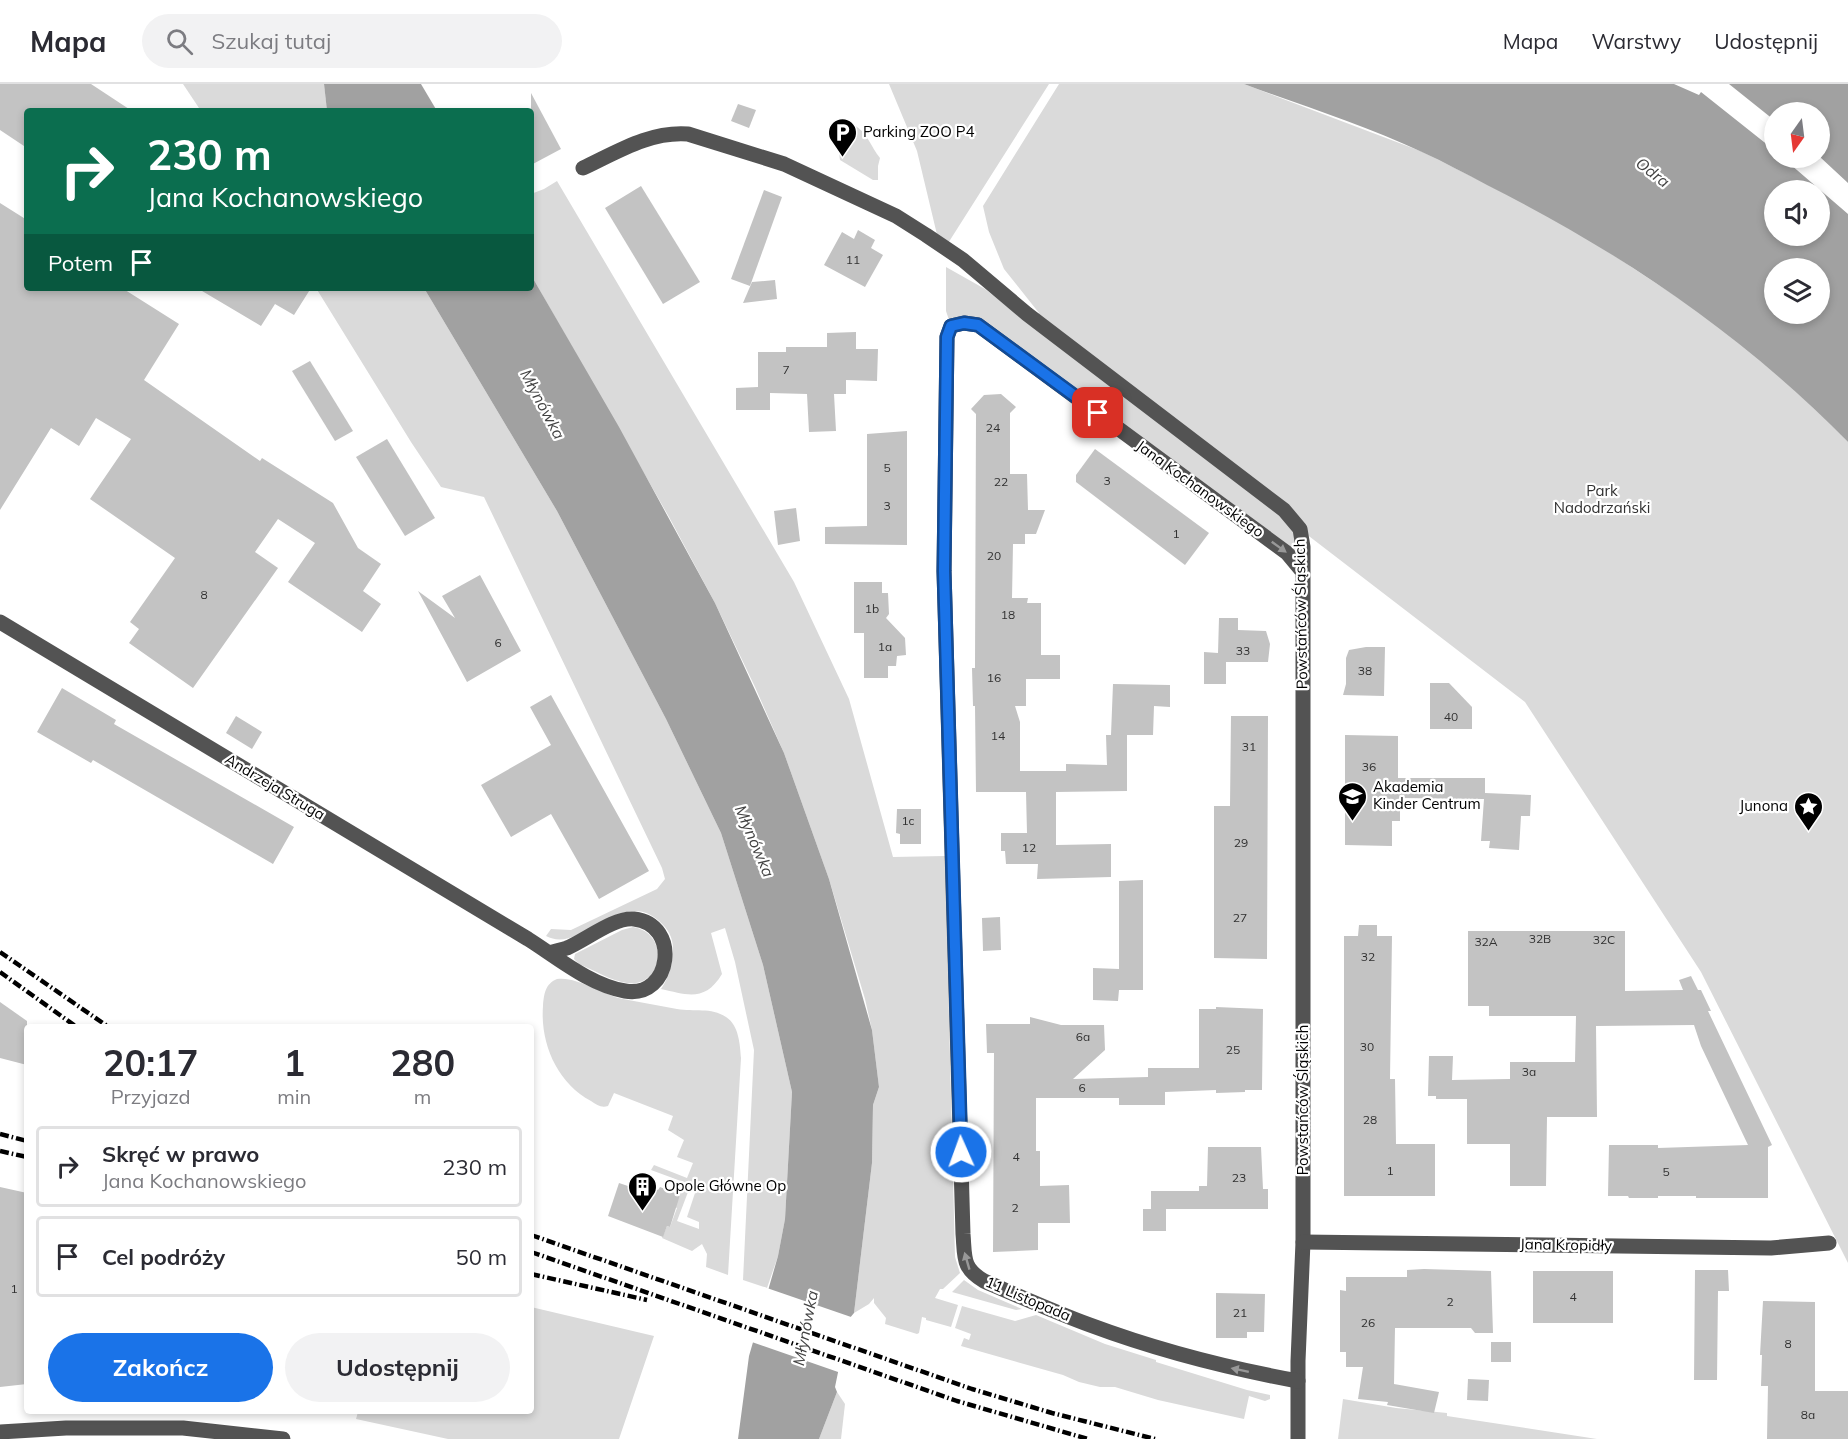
<!DOCTYPE html>
<html lang="pl">
<meta charset="utf-8">
<style>
:root{--surface:#fff;--page:#f2f2f3;--text:#2b2b33;--muted:#7c7c81;--line:#e1e1e2;--accent:#1a73e8}
body{margin:0;font-family:Mulish,sans-serif;background:var(--page);color:var(--text);height:100vh;display:flex;flex-direction:column;font-size:22px;white-space:nowrap}
*{box-sizing:border-box;margin:0}
p{font-size:20px;color:var(--muted)}
.icon{flex:none;width:33px;height:33px;fill:none;stroke:currentColor;stroke-width:2;stroke-linecap:round;stroke-linejoin:round}
.map{position:relative;flex:1;overflow:hidden}
.side{position:absolute;left:24px;top:940px;width:510px;height:390px;display:flex;flex-direction:column;background:var(--surface);border-radius:6px;box-shadow:0 3px 9px #0003}
.side>*{flex:none}
.hud{position:absolute;left:24px;top:24px;width:510px;height:183px;border-radius:6px;box-shadow:0 3px 9px #0003;background:#0b6e4f;color:#fff;overflow:hidden}
.needle{width:39px;rotate:194deg}
.buttons{position:absolute;left:1764px;top:18px;display:grid;gap:12px}
.buttons a{display:grid;place-items:center;width:66px;height:66px;border-radius:50%;background:var(--surface);box-shadow:0 3px 9px #0003;font-size:30px}
.pin{position:absolute;display:grid;place-items:center;width:51px;height:51px;color:#fff;margin:-26px;border-radius:12px;box-shadow:0 3px 9px #0006}
.me{position:absolute;width:66px;margin:-33px;rotate:358deg;stroke-linejoin:round;filter:drop-shadow(0 0 4px #0008)}
.turn{display:flex;align-items:center;gap:21px;height:126px;padding:0 24px;font-size:27px}
.turn .icon{width:78px;height:78px;stroke-width:2.5}
.turn b{display:block;font-size:42px;line-height:51px}
.then{display:flex;align-items:center;height:57px;padding:0 24px;background:#0003;gap:12px;font-size:22px}
.eta{display:flex;justify-content:space-evenly;align-items:center;height:102px;text-align:center}
.eta b{font-size:36px;font-weight:700;line-height:42px}
.action{display:flex;gap:12px;margin-top:auto;padding:12px 24px}
.action a{flex:1;height:69px;border-radius:36px;background:var(--accent);color:#fff;font-size:24px;font-weight:700;line-height:69px;text-align:center}
.action a+a{background:var(--page);color:var(--text)}
ul{padding:0;list-style:none}
li{display:flex;align-items:center;gap:18px;height:81px;margin:0 12px 9px;padding:0 12px;border:3px solid var(--line);border-radius:6px}
li div{flex:1}
li b{display:block;font-size:22px}
li em{font-style:normal}
header{display:flex;align-items:center;gap:36px;box-sizing:border-box;height:84px;padding:0 30px;background:var(--surface);border-bottom:2px solid var(--line)}
header strong{font-size:28px}
nav{display:flex;gap:33px;margin-inline-start:auto;font-size:21px}
.search{width:420px;height:54px;background:var(--page);display:flex;align-items:center;gap:15px;box-sizing:border-box;padding:0 21px;border-radius:33px;color:var(--muted);font-size:22px}
.map>svg:first-child{display:block}
.green{fill:#dadada}
.water{fill:#a1a1a1;fill-rule:evenodd}
.pier{fill:#fff}
.building{fill:#c3c3c3}
.lines{fill:none;stroke-linecap:round;stroke-linejoin:round}
.minor{stroke:#535353;stroke-width:15}
.rail{stroke:#000;stroke-width:4.5;stroke-dasharray:9 3 1.5 3;stroke-linecap:butt}
.oneway{fill:#989898}
.route-casing{stroke:#114b97;stroke-width:15}
.route{stroke:#1a73e8;stroke-width:10}
.labels{text-anchor:middle;stroke-width:4.5;stroke-linejoin:round;paint-order:stroke}
.number-label{font-size:12px;fill:#313131}
.poi-label{font-size:15px;fill:#000;stroke:#fff;text-anchor:start}
.street-label{font-size:15px;fill:#000;stroke:#fff}
.park-label{font-size:15px;fill:#313131;stroke:#fff}
.water-label{font-size:16px;font-style:italic;fill:#424242;stroke:#fff}
</style>
<header>
<strong>Mapa</strong>
<div class="search"><svg class="icon" aria-label="search" viewBox="0 0 24 24"><circle cx="10" cy="10" r="6"/><path d="M15 15l6 6"/></svg>Szukaj tutaj</div>
<nav><a>Mapa</a><a>Warstwy</a><a>Udostępnij</a></nav>
</header>
<div class="map">
<svg width="1848" height="1355" viewBox="0 0 1848 1355">
<rect width="100%" height="100%" fill="#fff"/>
<g class="green">
<polygon points="183,0 324,0 327,27 201,27"/>
<polygon points="889,0 1049,0 945,164 939,159 917,67"/>
<polygon points="1059,0 1244,0 1423,68 1532,123 1595,159 1692,223 1730,251 1786,297 1848,358 1848,1179 1701,888 1525,618 1301,446 1302,487 978,241 951,242 946,227 946,183 985,205 1029,240 1039,229 1004,185 989,148 983,122"/>
<path d="M854 41C867 48 871 63 880 74L878 82V96H873L840 76C838 61 836 44 854 41Z"/>
<polygon points="557,97 794,498 849,615 893,773 945,772 955,1173 960,1189 943,1205 940,1205 935,1214 958,1221 951,1243 926,1236 926,1234 922,1233 919,1249 917,1250 885,1240 886,1234 874,1219 874,1214 869,1220 854,1229 872,1079 873,1021 879,1003 872,946 865,915 829,795 784,669 755,603 715,519 669,433 531,191 531,110 544,105"/>
<path d="M316 204H424L557 427 666 635 721 749 763 881 792 1008 785 1135 778 1172 767 1204 743 1196 754 966 735 878 725 844 711 849 722 890C705 918 688 911 661 905 669 893 673 880 673 865 673 853 668 845 659 837 621 802 581 871 546 852L551 845 571 846 657 805 665 795 662 784 484 413 441 403 411 358Z"/>
<path d="M633 843C670 849 664 904 627 899 611 897 594 886 579 880L574 875 575 870 622 846Z"/>
<path d="M557 895C577 892 603 911 623 915 641 918 659 922 677 925 694 928 711 923 726 933 739 941 740 961 741 974L728 1191 706 1183 707 1170 702 1160 692 1167 662 1154 667 1142 670 1143 677 1124 675 1123 680 1111 676 1109 678 1104 688 1108 677 1137 699 1145V1138L687 1133 697 1103 651 1086 654 1081 687 1094 693 1079 677 1073 684 1056 668 1046 673 1032 614 1009 608 1022C601 1024 597 1021 591 1017 557 999 540 959 543 922 544 910 545 900 557 895Z"/>
<polygon points="964,1196 978,1206 1022,1225 1016,1226 952,1208"/>
<polygon points="962,1222 1015,1237 1036,1231 1105,1260 1156,1276 1156,1278 1247,1306 1270,1311 1270,1315 1265,1317 1249,1312 1244,1335 1158,1316 1115,1303 1100,1303 1079,1298 1063,1291 961,1262 964,1254 969,1256 971,1250 955,1244"/>
<polygon points="531,1223 654,1252 619,1355 448,1355 356,1335 358,1328 531,1328"/>
<polygon points="837,1308 845,1320 841,1355 819,1355"/>
<polygon points="1343,1315 1396,1324 1447,1329 1447,1332 1597,1355 1338,1355"/>
</g>
<g class="water">
<polygon points="324,0 421,0 437,27 327,27"/>
<path d="M1244 0H1674L1699 11 1701 8 1774 66V74H1783L1848 130V358C1742 250 1622 169 1487 101 1466 90 1444 78 1422 68 1365 41 1303 22 1244 0ZM1820 106V152H1774V106ZM1774 184H1820V230H1774Z"/>
<polygon points="1729,0 1848,0 1848,99 1820,73 1820,28 1774,28 1774,36"/>
<polygon points="531,191 619,343 715,519 784,669 829,795 872,946 879,1003 873,1021 872,1079 854,1229 849,1235 835,1303 837,1308 819,1355 738,1355 749,1272 778,1172 785,1135 792,1008 763,881 721,749 666,635 557,427 424,204 531,204"/>
</g>
<polygon class="pier" points="764,1203 854,1234 841,1289 749,1257"/>
<g class="building">
<polygon points="0,0 91,0 132,27 27,27 27,64 0,46"/>
<polygon points="531,9 561,65 531,81"/>
<polygon points="738,20 756,26 749,44 731,37"/>
<polygon points="641,102 700,198 663,220 605,124"/>
<polygon points="764,106 782,113 750,202 731,195"/>
<polygon points="0,119 27,136 27,204 122,204 179,240 144,296 260,377 262,374 333,419 358,464 381,480 363,507 381,520 362,548 288,498 315,459 278,435 255,468 278,484 193,604 129,559 139,545 130,538 175,474 90,415 131,355 96,334 79,362 51,344 0,426"/>
<polygon points="858,146 875,156 871,164 883,171 865,203 824,181 842,148 854,155"/>
<polygon points="775,196 777,215 743,219 752,198"/>
<polygon points="197,204 311,204 294,231 275,220 261,242"/>
<polygon points="856,248 856,265 878,265 877,297 846,296 846,310 834,310 836,347 809,348 807,310 770,309 770,326 736,326 736,304 758,303 758,268 786,268 786,263 827,263 827,249"/>
<polygon points="310,277 353,347 335,357 292,287"/>
<polygon points="1001,310 1016,323 1010,329 1010,390 1027,390 1028,426 1045,426 1036,450 1025,450 1025,460 1013,460 1012,514 1028,514 1027,519 1041,519 1041,571 1060,571 1060,595 1026,595 1026,622 1015,622 1020,638 1020,687 1066,687 1066,680 1107,681 1106,651 1127,651 1127,707 1056,708 1056,761 1111,760 1111,793 1037,795 1038,780 1006,780 1005,767 1001,767 1001,749 1027,749 1026,708 976,708 975,622 973,622 972,584 975,584 976,330 971,325 984,311"/>
<polygon points="907,347 907,461 825,460 825,443 867,442 867,350"/>
<polygon points="387,355 435,434 405,452 356,373"/>
<polygon points="1095,365 1209,449 1185,481 1076,398 1076,391"/>
<polygon points="796,424 800,457 778,461 774,427"/>
<polygon points="480,491 521,567 467,598 418,507 455,534 442,512"/>
<polygon points="854,498 882,498 882,509 888,509 889,530 886,534 905,554 906,571 897,572 896,582 888,582 888,594 864,594 864,549 854,549"/>
<polygon points="1219,534 1238,534 1238,546 1266,547 1270,560 1268,578 1226,578 1226,600 1204,600 1204,568 1218,569"/>
<polygon points="1366,563 1385,563 1384,612 1343,611 1346,600 1346,574 1349,566"/>
<polygon points="1430,599 1449,599 1472,623 1472,645 1430,645"/>
<polygon points="1113,600 1170,601 1170,623 1154,622 1153,651 1111,651"/>
<polygon points="62,604 116,636 114,640 294,743 273,780 93,676 91,679 37,648"/>
<polygon points="551,611 649,787 599,815 551,730 511,753 481,701 551,661 530,623"/>
<polygon points="236,632 262,648 252,665 226,649"/>
<polygon points="1231,632 1268,632 1267,875 1214,874 1214,722 1230,722"/>
<polygon points="1345,651 1398,652 1398,694 1485,694 1485,709 1531,711 1530,732 1521,732 1519,766 1489,764 1490,757 1481,757 1484,715 1400,714 1400,737 1392,737 1392,762 1345,761"/>
<polygon points="897,725 921,725 921,760 900,760 900,750 896,749"/>
<polygon points="1143,796 1143,906 1119,906 1118,917 1093,916 1093,884 1119,885 1119,797"/>
<polygon points="1000,833 1001,866 983,867 982,834"/>
<polygon points="1359,841 1377,841 1377,852 1392,852 1390,995 1395,995 1396,1060 1435,1060 1435,1112 1344,1112 1344,852 1358,852"/>
<polygon points="1468,847 1625,847 1625,907 1683,906 1679,896 1691,892 1698,906 1701,906 1711,927 1708,927 1772,1061 1768,1063 1768,1114 1696,1114 1696,1112 1658,1112 1658,1114 1629,1114 1628,1112 1608,1112 1609,1061 1658,1061 1658,1064 1748,1061 1701,962 1694,941 1596,942 1597,1033 1547,1033 1546,1102 1510,1102 1510,1060 1467,1060 1467,1015 1436,1015 1436,1012 1428,1012 1429,972 1453,972 1452,996 1510,995 1510,978 1575,978 1576,932 1489,932 1489,922 1468,922"/>
<polygon points="0,918 27,937 27,981 0,974"/>
<polygon points="1216,923 1263,925 1262,1006 1245,1006 1245,1008 1216,1009 1216,1006 1165,1008 1165,1021 1119,1021 1119,1014 1036,1014 1036,1067 1040,1067 1040,1102 1069,1101 1070,1139 1038,1139 1038,1166 993,1168 994,969 987,969 986,940 1030,940 1030,933 1061,941 1104,941 1105,966 1073,995 1148,993 1148,984 1199,984 1199,925 1216,925"/>
<polygon points="1208,1063 1261,1063 1263,1105 1268,1105 1268,1125 1166,1125 1166,1147 1143,1147 1143,1125 1156,1125 1151,1125 1151,1107 1199,1107 1199,1102 1207,1102"/>
<polygon points="619,1099 634,1104 644,1099 658,1106 660,1103 680,1111 670,1143 667,1142 663,1153 608,1132"/>
<polygon points="0,1103 27,1109 27,1300 0,1303"/>
<polygon points="1424,1185 1491,1187 1493,1249 1475,1249 1471,1244 1395,1244 1394,1300 1439,1308 1434,1329 1387,1321 1388,1318 1358,1315 1363,1283 1346,1283 1346,1268 1340,1268 1340,1206 1346,1207 1346,1193 1407,1193 1407,1186"/>
<polygon points="1695,1186 1728,1186 1729,1207 1718,1207 1717,1296 1694,1296"/>
<rect x="1533" y="1187" width="80" height="52"/>
<polygon points="1216,1209 1265,1210 1264,1248 1247,1248 1247,1254 1216,1254"/>
<polygon points="1763,1217 1815,1218 1815,1307 1848,1307 1848,1355 1767,1355 1768,1302 1761,1302 1762,1271 1760,1271"/>
<rect x="1491" y="1258" width="20" height="20"/>
<polygon points="1468,1295 1489,1296 1488,1317 1467,1316"/>
</g>
<g class="lines">
<g class="minor">
<path d="M583 84C617 68 650 47 688 50L784 80 896 132 926 151 963 176 1027 230 1284 426 1300 445 1303 463V1158L1298 1277V1355"/>
<path d="M0 538 528 855C558 874 590 901 625 907 672 915 681 840 634 835 614 833 586 856 567 864 561 866 555 867 549 869"/>
<polyline points="1303,1158 1771,1164 1829,1159"/>
<path d="M1298 1297C1227 1284 1157 1266 1090 1241 1054 1228 1019 1212 984 1197 962 1184 965 1174 963 1150L944 487 947 253 951 242 964 239 978 241 1287 469 1302 487"/>
<polyline points="0,1348 66,1344 183,1344 283,1355"/>
</g>
<g class="rail">
<polyline points="0,868 110,944"/>
<polyline points="0,888 78,944"/>
<polyline points="0,1050 27,1057"/>
<polyline points="0,1067 27,1073"/>
<polyline points="531,1151 972,1305 1052,1329 1155,1355"/>
<polyline points="531,1168 957,1317 1088,1355"/>
<polyline points="531,1190 647,1216"/>
</g>
</g>
<defs><path id="oneway-solid" d="M-6-.8H1V-3.2L6.5 0L1 3.2V.8H-6Z" transform="scale(1.5)"/></defs>
<g class="oneway">
<use href="#oneway-solid" transform="translate(1279 463) rotate(36)"/>
<use href="#oneway-solid" transform="translate(967 1177) rotate(-106)"/>
<use href="#oneway-solid" transform="translate(1240 1286) rotate(-168)"/>
</g>
<g class="lines">
<defs>
<polyline id="route" points="961,1068 944,487 947,253 951,242 964,239 978,241 1098,329"/>
</defs>
<use href="#route" class="route-casing"/>
<use href="#route" class="route"/>
</g>
<defs>
<symbol id="parking-pin" viewBox="-11 -11 22 30"><path d="M0 17L-7.5 6A9.5 9.5 0 1 1 7.5 6Z" fill="#000" stroke="#fff"/><path d="M-3.5-5.5H1a3.5 3.5 0 0 1 0 7H-1V5.5H-3.5ZM-1-3.4V-.6H.8a1.4 1.4 0 0 0 0-2.8Z" fill="#fff"/></symbol>
<symbol id="school-pin" viewBox="-11 -11 22 30"><path d="M0 17L-7.5 6A9.5 9.5 0 1 1 7.5 6Z" fill="#000" stroke="#fff"/><path d="M0-5L7-2L0 1L-7-2ZM-4 1L0 2.5L4 1V4Q0 6-4 4Z" fill="#fff"/></symbol>
<symbol id="sight-pin" viewBox="-11 -11 22 30"><path d="M0 17L-7.5 6A9.5 9.5 0 1 1 7.5 6Z" fill="#000" stroke="#fff"/><path d="M0-6L1.8-2.2L6-1.7L2.9 1.2L3.7 5.4L0 3.3L-3.7 5.4L-2.9 1.2L-6-1.7L-1.8-2.2Z" fill="#fff"/></symbol>
<symbol id="building-pin" viewBox="-11 -11 22 30"><path d="M0 17L-7.5 6A9.5 9.5 0 1 1 7.5 6Z" fill="#000" stroke="#fff"/><path d="M-4-6H4V6H1V3H-1V6H-4ZM-2.5-4.3h1.7v1.8h-1.7ZM.8-4.3h1.7v1.8H.8ZM-2.5-1h1.7V.8h-1.7ZM.8-1h1.7V.8H.8Z" fill="#fff"/></symbol>
</defs>
<g fill-rule="evenodd">
<use href="#parking-pin" x="826" y="32" width="33" height="45"/>
<use href="#school-pin" x="1336" y="696" width="33" height="45"/>
<use href="#sight-pin" x="1792" y="706" width="33" height="45"/>
<use href="#building-pin" x="626" y="1086" width="33" height="45"/>
</g>
<g class="labels">
<g class="number-label">
<text x="853" y="180">11</text>
<text x="786" y="290">7</text>
<text x="993" y="348">24</text>
<text x="887" y="388">5</text>
<text x="1107" y="401">3</text>
<text x="1001" y="402">22</text>
<text x="887" y="426">3</text>
<text x="1176" y="454">1</text>
<text x="994" y="476">20</text>
<text x="204" y="515">8</text>
<text x="872" y="529">1b</text>
<text x="1008" y="535">18</text>
<text x="498" y="563">6</text>
<text x="885" y="567">1a</text>
<text x="1243" y="571">33</text>
<text x="1365" y="591">38</text>
<text x="994" y="598">16</text>
<text x="1451" y="637">40</text>
<text x="998" y="656">14</text>
<text x="1249" y="667">31</text>
<text x="1369" y="687">36</text>
<text x="908" y="741">1c</text>
<text x="1241" y="763">29</text>
<text x="1029" y="768">12</text>
<text x="1240" y="838">27</text>
<text x="1540" y="859">32B</text>
<text x="1604" y="860">32C</text>
<text x="1486" y="862">32A</text>
<text x="1368" y="877">32</text>
<text x="1083" y="957">6a</text>
<text x="1367" y="967">30</text>
<text x="1233" y="970">25</text>
<text x="1529" y="992">3a</text>
<text x="1082" y="1008">6</text>
<text x="1370" y="1040">28</text>
<text x="1016" y="1077">4</text>
<text x="1390" y="1091">1</text>
<text x="1666" y="1092">5</text>
<text x="1239" y="1098">23</text>
<text x="1015" y="1128">2</text>
<text x="14" y="1209">1</text>
<text x="1573" y="1217">4</text>
<text x="1450" y="1222">2</text>
<text x="1240" y="1233">21</text>
<text x="1368" y="1243">26</text>
<text x="1788" y="1264">8</text>
<text x="1808" y="1335">8a</text>
</g>
<g class="poi-label">
<text x="863" y="53">Parking ZOO P4</text>
<text x="1373" y="708">Akademia<tspan x="1373" dy="17">Kinder Centrum</tspan></text>
<text x="1788" y="727" text-anchor="end">Junona</text>
<text x="664" y="1107">Opole Główne Op</text>
</g>
<g class="street-label">
<text transform="translate(1200 405) rotate(36)" y="5">Jana Kochanowskiego</text>
<text transform="translate(1301 530) rotate(-91)" y="5">Powstańców Śląskich</text>
<text transform="translate(275 703) rotate(31)" y="5">Andrzeja Struga</text>
<text transform="translate(1303 1016) rotate(-90)" y="5">Powstańców Śląskich</text>
<text transform="translate(1566 1161) rotate(1)" y="5">Jana Kropidły</text>
<text transform="translate(1028 1215) rotate(23)" y="5">11 Listopada</text>
</g>
<g class="park-label">
<text x="1602" y="412">Park<tspan x="1602" dy="17">Nadodrzański</tspan></text>
</g>
<g class="water-label">
<text transform="translate(1653 88) rotate(38)" y="6">Odra</text>
<text transform="translate(543 320) rotate(62)" y="6">Młynówka</text>
<text transform="translate(755 757) rotate(67)" y="6">Młynówka</text>
<text transform="translate(805 1244) rotate(-79)" y="6">Młynówka</text>
</g>
</g>
</svg>
<div class="buttons">
<a><svg class="needle" viewBox="-14 -14 28 28"><path d="M0-13l5 13h-10z" fill="#e53935"/><path d="M0 13l5-13h-10z" fill="#7c7c81"/></svg></a>
<a><svg class="icon" aria-label="sound" viewBox="0 0 24 24"><path d="M4 9h4l5-4v14l-5-4H4zM17 9q2 3 0 6"/></svg></a>
<a><svg class="icon" aria-label="layers" viewBox="0 0 24 24"><path d="M12 4l9 5-9 5-9-5zM3 14l9 5 9-5"/></svg></a>
</div>
<div class="pin" style="left:1098px;top:329px;background:#d93025"><svg class="icon" aria-label="arrive" viewBox="0 0 24 24"><path d="M6 21V4h12l-3 4 3 4H6"/></svg></div>
<svg class="me" style="left:961px;top:1068px" viewBox="-20 -20 40 40"><circle r="17" fill="#1a73e8" stroke="#fff" stroke-width="3"/><path d="M0-11L8 9 0 5-8 9z" fill="#fff"/></svg>
<div class="hud">
<div class="turn"><svg class="icon" aria-label="right" viewBox="0 0 24 24"><path d="M7 20v-9h11M14 6l5 5-5 5"/></svg><div><b>230 m</b>Jana Kochanowskiego</div></div>
<div class="then">Potem<svg class="icon" aria-label="arrive" viewBox="0 0 24 24"><path d="M6 21V4h12l-3 4 3 4H6"/></svg></div>
</div>
<section class="side">
<div class="eta">
<div><b>20:17</b><p>Przyjazd</p></div>
<div><b>1</b><p>min</p></div>
<div><b>280</b><p>m</p></div>
</div>
<ul>
<li><svg class="icon" aria-label="right" viewBox="0 0 24 24"><path d="M7 20v-9h11M14 6l5 5-5 5"/></svg><div><b>Skręć w prawo</b><p>Jana Kochanowskiego</p></div><em>230 m</em></li>
<li><svg class="icon" aria-label="arrive" viewBox="0 0 24 24"><path d="M6 21V4h12l-3 4 3 4H6"/></svg><div><b>Cel podróży</b></div><em>50 m</em></li>
</ul>
<div class="action"><a>Zakończ</a><a>Udostępnij</a></div>
</section>
</div>
